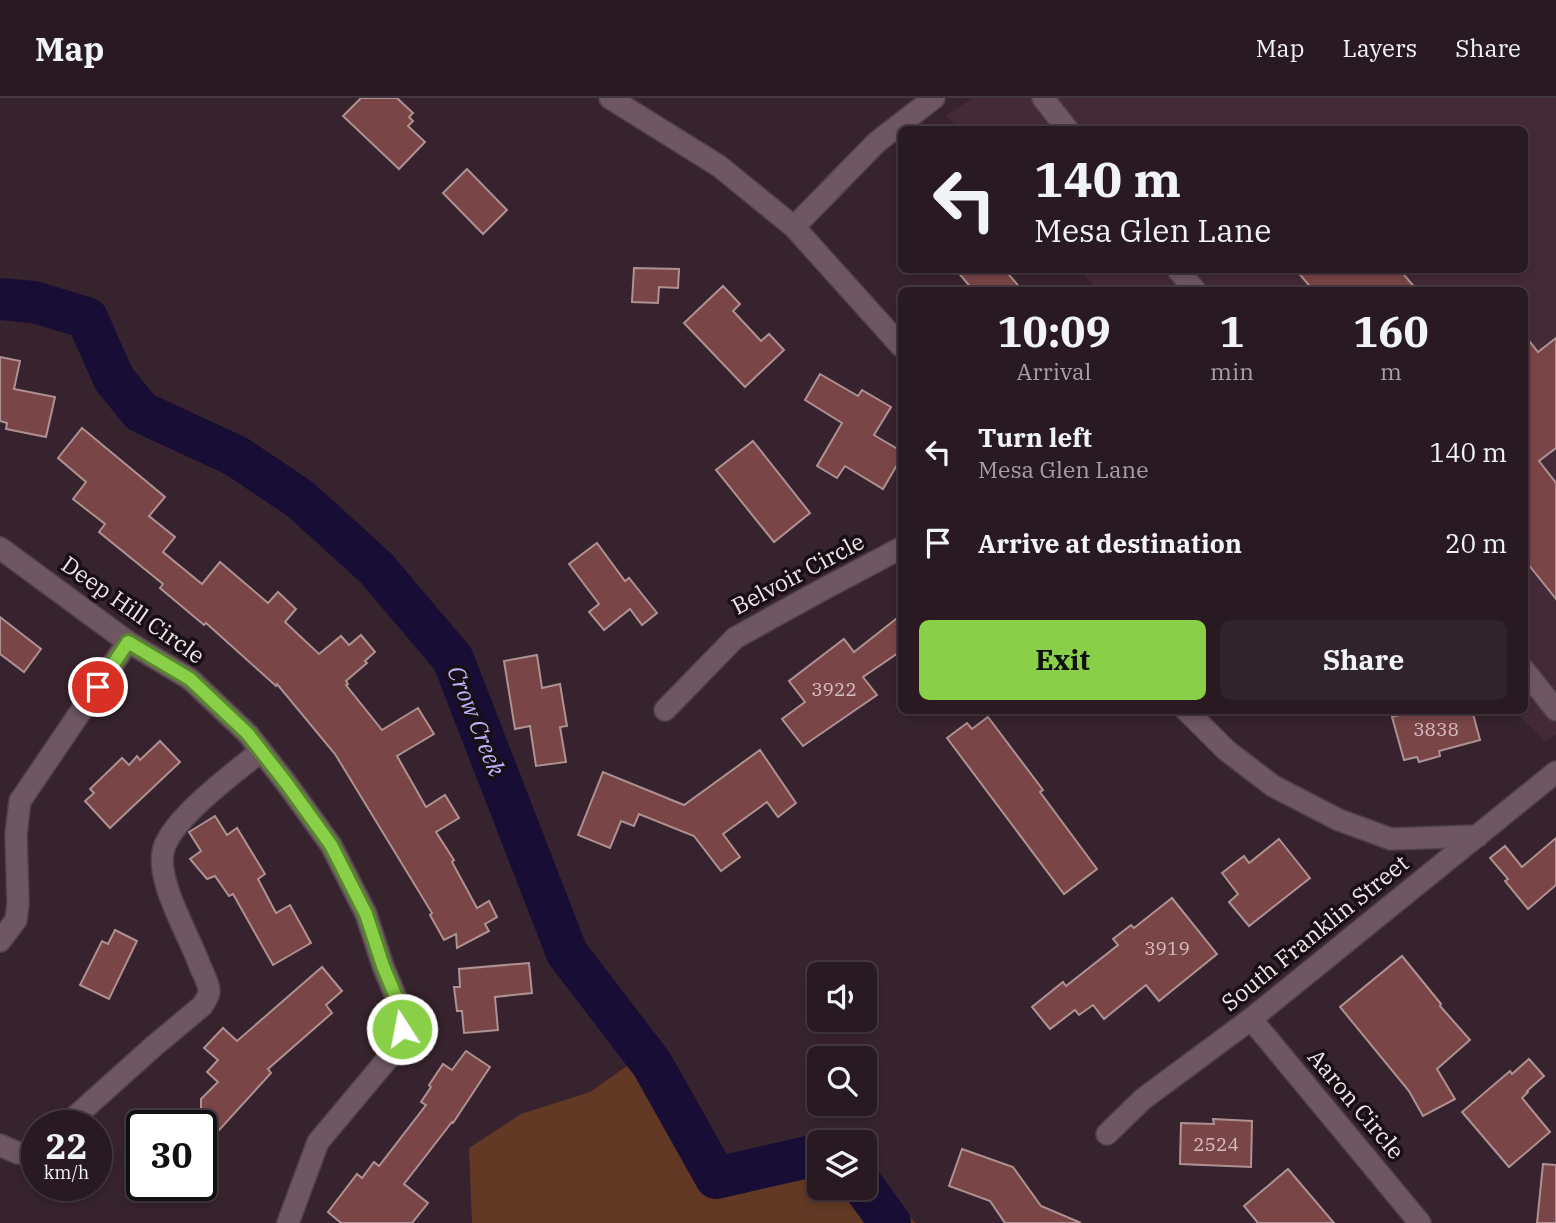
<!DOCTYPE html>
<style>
:root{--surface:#291a22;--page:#31232a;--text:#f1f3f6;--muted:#a5a1a5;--line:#453840;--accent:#89cf48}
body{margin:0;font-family:"IBM Plex Serif",serif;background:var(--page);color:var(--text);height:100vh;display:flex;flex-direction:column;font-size:26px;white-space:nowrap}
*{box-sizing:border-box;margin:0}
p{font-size:23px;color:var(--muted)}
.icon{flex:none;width:38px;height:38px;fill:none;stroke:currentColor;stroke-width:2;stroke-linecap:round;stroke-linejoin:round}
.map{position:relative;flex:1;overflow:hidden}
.side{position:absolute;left:898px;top:189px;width:630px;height:427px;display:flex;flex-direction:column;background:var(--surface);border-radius:10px;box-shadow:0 4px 10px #0003,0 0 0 2px var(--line)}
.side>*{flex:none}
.banner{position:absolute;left:898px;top:28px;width:630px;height:147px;border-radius:10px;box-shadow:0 4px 10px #0003,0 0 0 2px var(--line);background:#291a22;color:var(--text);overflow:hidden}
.buttons{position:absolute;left:807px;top:864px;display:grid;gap:14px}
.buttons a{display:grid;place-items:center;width:70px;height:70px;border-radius:10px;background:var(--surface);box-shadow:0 4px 10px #0003,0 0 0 2px var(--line);font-size:35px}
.speed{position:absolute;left:21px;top:1012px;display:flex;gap:14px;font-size:35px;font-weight:700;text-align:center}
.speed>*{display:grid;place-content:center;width:91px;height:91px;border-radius:50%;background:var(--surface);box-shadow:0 4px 10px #0003,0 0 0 2px var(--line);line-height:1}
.speed small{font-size:18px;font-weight:400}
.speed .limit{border:4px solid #111;border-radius:10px;background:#fff;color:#111}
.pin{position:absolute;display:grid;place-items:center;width:60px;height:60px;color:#fff;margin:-30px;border:4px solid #fff;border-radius:50%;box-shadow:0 2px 7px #0007}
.me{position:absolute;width:77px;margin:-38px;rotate:349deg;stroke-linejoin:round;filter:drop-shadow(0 0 5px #0008)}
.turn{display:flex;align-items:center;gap:24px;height:147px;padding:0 21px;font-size:32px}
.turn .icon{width:91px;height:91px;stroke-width:2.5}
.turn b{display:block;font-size:49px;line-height:60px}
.eta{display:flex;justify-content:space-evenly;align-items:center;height:119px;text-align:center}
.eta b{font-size:42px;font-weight:800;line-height:49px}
.primary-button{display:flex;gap:14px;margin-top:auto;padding:14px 21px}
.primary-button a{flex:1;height:80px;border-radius:10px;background:var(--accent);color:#111;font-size:28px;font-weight:800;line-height:80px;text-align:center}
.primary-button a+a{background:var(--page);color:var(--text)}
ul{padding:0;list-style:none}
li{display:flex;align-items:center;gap:21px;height:91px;padding:0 21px}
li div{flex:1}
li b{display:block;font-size:26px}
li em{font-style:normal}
header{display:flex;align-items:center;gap:42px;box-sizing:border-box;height:98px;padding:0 35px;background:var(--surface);border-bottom:2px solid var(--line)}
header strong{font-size:33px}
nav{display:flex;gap:38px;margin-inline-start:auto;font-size:24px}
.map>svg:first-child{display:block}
.built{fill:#442a37}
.green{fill:#623925}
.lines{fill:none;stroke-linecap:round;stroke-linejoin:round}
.river{stroke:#180e35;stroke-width:42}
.building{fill:#7a4547;stroke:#ae9192;stroke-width:2}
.minor-casing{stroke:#504049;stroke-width:24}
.minor{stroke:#6e5762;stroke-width:21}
.route-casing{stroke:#59872f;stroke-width:18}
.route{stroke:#89cf48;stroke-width:12}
.labels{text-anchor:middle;stroke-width:7;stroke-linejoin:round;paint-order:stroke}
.number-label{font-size:19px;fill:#d5bdc3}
.street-label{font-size:23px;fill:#f3e5ec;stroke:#180f14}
.water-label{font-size:24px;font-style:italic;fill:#beb4fe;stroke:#180f14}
</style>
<header>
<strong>Map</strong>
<nav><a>Map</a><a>Layers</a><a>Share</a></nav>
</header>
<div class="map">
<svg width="1556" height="1125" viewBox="0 0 1556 1125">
<rect width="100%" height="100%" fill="#37232d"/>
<polygon class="built" points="973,0 1556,0 1556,636 1546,644 1514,613 1524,612 1524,192 1097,192 1081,172 1524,172 1524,32 961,32 946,18"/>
<polygon class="green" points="634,963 721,1075 819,1047 819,1090 864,1090 865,1077 916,1125 472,1125 469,1050 521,1016 590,994"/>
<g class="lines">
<g class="river">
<polyline points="0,201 34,204 87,220 114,281 141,314 236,358 300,401 376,470 453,561 567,855 652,966 716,1080 812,1058 819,1062"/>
<polyline points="864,1089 890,1125"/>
</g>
</g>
<g class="building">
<polygon points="361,0 397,0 413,15 409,19 413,23 408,28 425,44 399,71 343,18"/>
<polygon points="467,71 507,112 483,136 443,95"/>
<polygon points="634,170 679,171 678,190 659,189 658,205 632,204"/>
<polygon points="956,172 1005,172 1022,192 973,192"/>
<polygon points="1296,172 1400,172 1417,192 1313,192"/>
<polygon points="723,188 740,206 733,213 761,243 769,236 784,252 745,289 684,225"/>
<polygon points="1524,236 1538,254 1556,240 1556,350 1539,363 1556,385 1556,501 1524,461"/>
<polygon points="0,259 20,263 14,291 55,299 46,339 6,331 7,325 0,323"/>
<polygon points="820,276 858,298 862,292 891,309 874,337 901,353 901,360 883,391 845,368 837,380 817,368 842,325 805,302"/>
<polygon points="82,330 165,399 149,418 175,439 163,454 202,486 220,464 268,505 278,494 296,511 285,524 319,556 341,538 349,547 361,537 375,554 365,563 367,565 346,583 348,586 346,587 382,632 418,610 434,636 397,658 426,709 445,697 459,720 436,734 454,762 452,764 477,810 489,803 497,819 485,826 489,833 457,850 456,836 444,842 430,817 432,815 335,656 277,586 276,588 206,525 204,527 160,490 163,486 99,434 105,426 73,401 86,384 58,360"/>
<polygon points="753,343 810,415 774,444 716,372"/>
<polygon points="597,445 625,483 629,480 657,515 642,527 630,511 604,532 589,514 599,506 569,466"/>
<polygon points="901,517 901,553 863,579 877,597 803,648 782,621 805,604 789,583 844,541 854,554"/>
<polygon points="0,519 41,551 24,574 0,556"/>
<polygon points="537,557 542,590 560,586 567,628 560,629 566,664 536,668 530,628 515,631 504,563"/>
<polygon points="1399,612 1472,612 1480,642 1439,653 1440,658 1419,664 1417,659 1404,662 1392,619 1400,617"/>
<polygon points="988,619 1043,692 1040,694 1097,771 1064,796 947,640 967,625 972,631"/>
<polygon points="160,643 180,664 110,730 85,703 94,695 90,691 122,660 129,667 137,658 140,662"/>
<polygon points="760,652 796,705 778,719 767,704 723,736 740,759 721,773 694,738 639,716 634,728 621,723 610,750 578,737 603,674 684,707"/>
<polygon points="215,718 227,737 237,730 265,776 258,781 276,815 290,807 311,845 273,867 233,796 229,798 215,778 207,781 190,761 201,753 189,734"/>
<polygon points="1556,740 1556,787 1528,811 1505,783 1508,781 1490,760 1505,748 1522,769"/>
<polygon points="1279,741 1310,780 1249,828 1229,804 1238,796 1222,775 1244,758 1249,765"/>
<polygon points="1172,800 1217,856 1159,903 1146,887 1104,921 1093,907 1079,917 1075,912 1050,931 1032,909 1063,884 1066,888 1118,847 1113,841 1131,827 1134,830"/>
<polygon points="115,832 137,843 109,901 80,887 102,843 108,846"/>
<polygon points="1402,858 1441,906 1440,908 1470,942 1437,971 1455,1001 1423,1018 1409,993 1340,909"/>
<polygon points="529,865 532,895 495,899 498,932 464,935 462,913 457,913 454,889 460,889 459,871"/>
<polygon points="322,869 342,893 326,907 332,915 268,971 271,975 201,1052 201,1001 218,984 207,974 218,962 204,950 223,930 237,943"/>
<polygon points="466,953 490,969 453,1025 452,1024 404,1086 428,1105 412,1125 341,1125 328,1114 357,1076 362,1080 374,1064 379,1068 426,1007 421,1004 431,989 429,987 443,966 452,972"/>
<polygon points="1529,961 1544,978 1527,993 1528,994 1522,1000 1550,1034 1509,1069 1462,1014 1510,973 1512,976"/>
<polygon points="1213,1021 1252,1023 1251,1069 1180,1066 1181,1025 1214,1026"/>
<polygon points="962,1051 1013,1069 1041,1108 1081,1125 1005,1125 990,1103 949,1088"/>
<polygon points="1543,1066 1556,1067 1556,1125 1537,1125"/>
<polygon points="1288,1071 1334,1125 1258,1125 1244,1108"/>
</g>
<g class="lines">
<defs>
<g id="minor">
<polyline points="610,0 719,68 794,129 901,248"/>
<polyline points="1043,0 1068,32"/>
<polyline points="794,129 877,44 934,0"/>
<polyline points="1178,172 1195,192"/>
<polyline points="0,450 128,544 190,581 248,636 287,686 331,747 366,816 383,868 403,916 402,931 390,958 318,1044 288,1125"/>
<polyline points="1524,572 1556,612"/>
<polyline points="665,612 735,540 818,494 901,450"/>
<polyline points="1186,612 1226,652 1273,688 1339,722 1391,741 1478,738"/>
<polyline points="0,843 16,822 18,805 16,736 20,703 128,544"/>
<polyline points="1251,921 1420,1125"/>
<path d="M66 1027 154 948 202 908C205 903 209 899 209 893 209 886 203 875 200 868 189 836 152 778 165 747 178 716 234 675 261 653"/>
<polyline points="1107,1036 1143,1001 1251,921 1556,674"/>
<polyline points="0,1047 18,1055 37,1052"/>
</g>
</defs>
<use href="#minor" class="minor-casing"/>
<use href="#minor" class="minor"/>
</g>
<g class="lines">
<defs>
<polyline id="route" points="98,589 128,544 190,581 248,636 287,686 331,747 366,816 383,868 403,916 402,931"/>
</defs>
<use href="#route" class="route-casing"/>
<use href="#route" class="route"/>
</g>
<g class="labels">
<g class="number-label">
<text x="834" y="598">3922</text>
<text x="1436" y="638">3838</text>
<text x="1167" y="857">3919</text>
<text x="1216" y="1053">2524</text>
</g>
<g class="street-label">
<text transform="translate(798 476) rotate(-28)" y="8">Belvoir Circle</text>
<text transform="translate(133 512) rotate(35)" y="8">Deep Hill Circle</text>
<text transform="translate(1315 835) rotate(-39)" y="8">South Franklin Street</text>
<text transform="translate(1356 1006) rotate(50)" y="8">Aaron Circle</text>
</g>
<g class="water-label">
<text transform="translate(476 623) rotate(68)" y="8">Crow Creek</text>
</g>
</g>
</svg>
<div class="buttons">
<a><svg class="icon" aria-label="sound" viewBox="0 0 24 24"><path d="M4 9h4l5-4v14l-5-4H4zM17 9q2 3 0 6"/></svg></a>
<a><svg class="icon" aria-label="search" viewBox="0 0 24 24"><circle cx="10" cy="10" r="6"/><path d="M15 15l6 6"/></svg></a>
<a><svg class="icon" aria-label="layers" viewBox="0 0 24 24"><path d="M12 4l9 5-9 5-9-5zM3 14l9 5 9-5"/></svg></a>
</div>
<div class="speed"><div>22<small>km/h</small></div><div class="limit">30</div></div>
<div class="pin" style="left:98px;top:589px;background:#d93025"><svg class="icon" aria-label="arrive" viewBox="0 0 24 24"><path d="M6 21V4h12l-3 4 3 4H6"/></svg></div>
<svg class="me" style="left:402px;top:931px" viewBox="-20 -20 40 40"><circle r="17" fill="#89cf48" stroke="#fff" stroke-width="3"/><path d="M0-11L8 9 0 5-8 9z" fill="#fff"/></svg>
<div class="banner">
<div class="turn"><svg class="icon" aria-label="left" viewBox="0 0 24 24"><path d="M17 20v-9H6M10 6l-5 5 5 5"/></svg><div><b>140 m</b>Mesa Glen Lane</div></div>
</div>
<section class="side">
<div class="eta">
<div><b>10:09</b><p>Arrival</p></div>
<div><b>1</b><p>min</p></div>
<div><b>160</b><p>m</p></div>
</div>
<ul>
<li><svg class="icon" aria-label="left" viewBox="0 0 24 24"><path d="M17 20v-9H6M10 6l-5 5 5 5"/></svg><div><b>Turn left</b><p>Mesa Glen Lane</p></div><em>140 m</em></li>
<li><svg class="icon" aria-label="arrive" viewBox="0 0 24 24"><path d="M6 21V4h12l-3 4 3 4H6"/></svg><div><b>Arrive at destination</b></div><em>20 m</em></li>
</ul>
<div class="primary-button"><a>Exit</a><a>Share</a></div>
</section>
</div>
